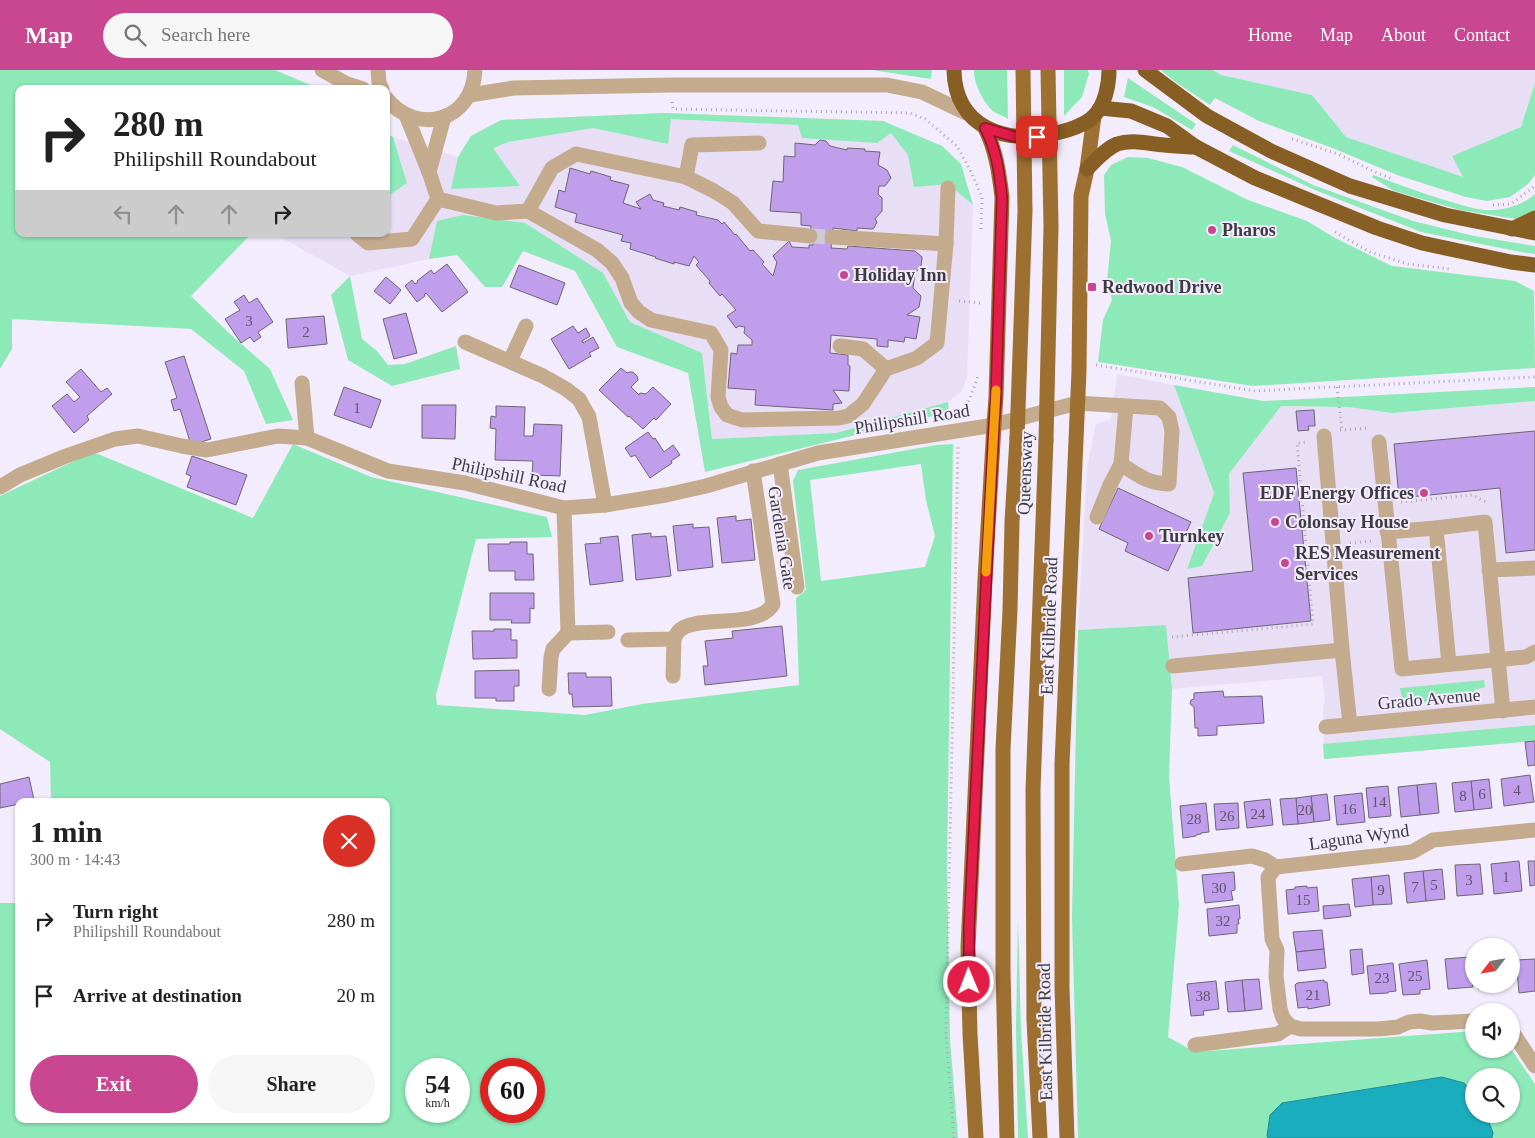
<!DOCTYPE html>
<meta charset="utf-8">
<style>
:root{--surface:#fff;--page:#f6f6f6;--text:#222;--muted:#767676;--accent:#c94790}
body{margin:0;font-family:Georgia,serif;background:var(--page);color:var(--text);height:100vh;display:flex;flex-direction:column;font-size:19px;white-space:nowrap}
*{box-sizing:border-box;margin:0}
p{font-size:16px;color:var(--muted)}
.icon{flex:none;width:28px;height:28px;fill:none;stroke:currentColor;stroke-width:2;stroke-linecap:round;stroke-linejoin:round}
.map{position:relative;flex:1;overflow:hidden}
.side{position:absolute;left:15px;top:728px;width:375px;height:325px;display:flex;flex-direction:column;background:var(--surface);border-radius:10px;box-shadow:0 1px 4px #0004}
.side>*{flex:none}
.guide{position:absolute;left:15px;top:15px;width:375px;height:152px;border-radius:10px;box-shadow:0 1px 4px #0004;background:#fff;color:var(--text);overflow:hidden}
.needle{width:32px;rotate:239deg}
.tools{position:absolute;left:1465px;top:868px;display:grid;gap:10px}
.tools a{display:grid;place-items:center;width:55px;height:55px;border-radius:50%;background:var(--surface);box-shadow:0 1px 4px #0004;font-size:25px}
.speed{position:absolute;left:405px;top:988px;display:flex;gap:10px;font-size:25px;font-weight:700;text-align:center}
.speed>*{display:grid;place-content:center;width:65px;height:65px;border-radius:50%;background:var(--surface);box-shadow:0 1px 4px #0004;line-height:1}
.speed small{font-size:12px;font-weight:400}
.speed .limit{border:8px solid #d22;background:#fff;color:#111}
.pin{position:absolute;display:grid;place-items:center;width:42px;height:42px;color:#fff;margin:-21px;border-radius:10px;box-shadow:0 2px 8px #0006}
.me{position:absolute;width:55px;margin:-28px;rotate:359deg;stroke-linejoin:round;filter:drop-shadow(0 0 4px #0008)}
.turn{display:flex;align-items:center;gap:18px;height:105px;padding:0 15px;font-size:22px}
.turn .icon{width:65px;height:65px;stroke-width:2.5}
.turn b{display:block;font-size:35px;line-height:42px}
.lanes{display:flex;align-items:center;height:48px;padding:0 15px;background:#0003;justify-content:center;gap:25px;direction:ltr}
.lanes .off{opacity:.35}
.round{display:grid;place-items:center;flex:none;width:52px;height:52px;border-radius:26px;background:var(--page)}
.headline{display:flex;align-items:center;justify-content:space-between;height:85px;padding:0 15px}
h1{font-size:30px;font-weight:800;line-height:38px}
.cta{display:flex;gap:10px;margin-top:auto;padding:10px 15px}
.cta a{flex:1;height:58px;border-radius:30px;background:var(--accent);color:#fff;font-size:20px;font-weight:800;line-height:58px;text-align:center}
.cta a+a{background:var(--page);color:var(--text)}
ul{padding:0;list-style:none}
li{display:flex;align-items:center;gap:15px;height:75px;padding:0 15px}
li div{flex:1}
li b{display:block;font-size:19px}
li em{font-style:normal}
header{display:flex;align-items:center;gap:30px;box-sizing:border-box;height:70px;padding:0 25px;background:var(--accent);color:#fff}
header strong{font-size:24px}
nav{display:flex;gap:28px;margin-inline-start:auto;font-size:18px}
.search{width:350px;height:45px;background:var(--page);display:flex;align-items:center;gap:12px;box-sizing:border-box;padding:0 18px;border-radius:28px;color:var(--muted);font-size:19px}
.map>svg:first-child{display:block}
.built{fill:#e8dff6}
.green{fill:#8de9b8;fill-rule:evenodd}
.water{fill:#19adbe;stroke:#248b98}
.building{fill:#c19eeb;stroke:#6c6674}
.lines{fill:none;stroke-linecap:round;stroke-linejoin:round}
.minor-tunnel{stroke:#cfc9d7;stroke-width:15;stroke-dasharray:15 8;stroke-linecap:butt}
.path{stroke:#aba6b2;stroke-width:3;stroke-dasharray:1 4;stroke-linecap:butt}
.minor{stroke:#c4ab8d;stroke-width:15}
.major{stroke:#9d7032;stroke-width:15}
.highway{stroke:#875e23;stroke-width:15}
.major-bridge{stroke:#9d7032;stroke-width:15}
.route-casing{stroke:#92132f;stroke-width:12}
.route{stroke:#e11d48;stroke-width:9}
.slow{stroke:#f59e0b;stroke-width:9}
.poi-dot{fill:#c94790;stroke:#f3ecfc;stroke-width:2}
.labels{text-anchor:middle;stroke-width:4;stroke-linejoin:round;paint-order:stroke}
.number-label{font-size:15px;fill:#5e546c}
.poi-label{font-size:18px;font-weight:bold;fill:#3d3b41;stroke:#f3ecfc;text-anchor:start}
.street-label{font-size:18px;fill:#3d3b41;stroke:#f3ecfc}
</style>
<header>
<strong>Map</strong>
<div class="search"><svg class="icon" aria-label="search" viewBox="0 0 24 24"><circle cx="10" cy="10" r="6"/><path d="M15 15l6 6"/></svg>Search here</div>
<nav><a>Home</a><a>Map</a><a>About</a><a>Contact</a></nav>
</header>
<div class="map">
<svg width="1535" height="1068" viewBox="0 0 1535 1068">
<rect width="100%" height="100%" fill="#f3ecfc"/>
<g class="built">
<polygon points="1213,0 1535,0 1535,13 1521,57 1452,86 1464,108 1346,67 1312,25 1221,5"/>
<polygon points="664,43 883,51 942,76 961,94 973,135 967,308 962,321 948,332 836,363 712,369 702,283 630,252 603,203 437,151 429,189 350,206 275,164 386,164 386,127 407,113 393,67 458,87 471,66 501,50"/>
<polygon points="1117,304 1174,315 1214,423 1187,498 1230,443 1229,404 1281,336 1348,337 1392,343 1535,331 1535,671 1324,689 1323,640 1325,629 1322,606 1172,619 1166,555 1078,560 1087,398 1096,354 1111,349"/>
</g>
<g class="green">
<polygon points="0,0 275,0 320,19 201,19 192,16 180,19 19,19 19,164 251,164 191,226 230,264 270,299 293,350 266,354 244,301 191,259 12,249 12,279 0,299"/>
<polygon points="679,0 932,0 931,9 872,0"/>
<path d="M974 0H1007L1008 49C1004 46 998 44 994 42 984 34 973 12 974 0Z"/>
<polygon points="1064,0 1088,0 1089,4 1082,27 1064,46"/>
<polygon points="1161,0 1213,0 1221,5 1312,25 1346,67 1463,107 1452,86 1521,57 1535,13 1535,105 1528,114 1510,127 1487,131 1466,127 1397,105 1335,79 1259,51 1215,28 1210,35 1174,11"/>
<polygon points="1128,8 1196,54 1192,60 1153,37 1124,27"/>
<polygon points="664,43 883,51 942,76 961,94 973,135 948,114 914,117 908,85 891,63 877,73 802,68 798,55 671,49 668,74 593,58 508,72 493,78 520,116 451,119 458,87 471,66 501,50"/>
<polygon points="386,63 393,67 407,113 387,127"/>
<polygon points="1233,75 1313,115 1413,151 1474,166 1535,176 1535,184 1521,182 1421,162 1315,120 1229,81"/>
<polygon points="1128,87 1148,88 1182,97 1248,130 1307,151 1335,168 1392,196 1515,211 1534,221 1535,298 1253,316 1098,292 1103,250 1112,230 1107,211 1111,171 1105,144 1104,105 1111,95"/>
<path d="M1373 105C1401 115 1429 126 1458 134 1468 137 1481 141 1492 140 1507 140 1524 134 1535 124V142L1516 149 1460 140 1394 121 1372 107Z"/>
<polygon points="463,145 525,153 603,203 630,252 702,283 712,369 836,363 948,332 949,342 705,402 688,303 617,277 575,201 523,181 502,217 485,217 457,185 429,189 437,151"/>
<polygon points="350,206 362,269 377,281 388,295 405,294 456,276 460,299 392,316 348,290 331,225"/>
<polygon points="1174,315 1263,331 1535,317 1535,331 1392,343 1348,337 1281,336 1229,404 1230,443 1202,496 1187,499 1214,423"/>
<path d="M293 374 371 407 547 447 552 467 476 469 436 625 437 635 585 645 642 634 799 615 796 528 806 520 793 411 798 400 936 375 953 374 947 799 950 969 958 1068H0V833H19V1049H386V731H51L50 692 0 659V426L93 382 253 448ZM921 394 926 430 935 466 925 497 821 511 810 410ZM416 999H459V1041H416ZM491 999H534V1041H491Z"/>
<path d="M1166 555 1172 619 1169 706 1179 835 1168 967 1195 982 1474 961V979H1511L1535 1014V1068H1078L1072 848 1078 560ZM1474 1006H1511V1044H1474Z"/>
<polygon points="1484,610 1485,617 1474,620 1473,628 1403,634 1400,618"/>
<polygon points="1535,655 1535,671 1324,689 1323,674"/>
<polygon points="1018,848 1021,960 1028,1068 1018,1068 1016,958"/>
</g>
<polygon class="water" points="1442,1007 1464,1013 1474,1024 1474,1044 1486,1044 1493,1063 1492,1068 1268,1068 1267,1066 1270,1045 1282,1033"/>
<g class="building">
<polygon points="820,70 826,71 830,76 847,80 847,78 865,79 865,81 880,82 878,95 887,100 891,108 885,116 879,116 878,124 882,128 882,141 875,149 877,152 874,158 872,159 857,158 857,161 833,158 831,178 847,179 848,176 915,181 922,187 921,197 915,203 913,218 921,226 919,237 907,245 920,247 916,269 905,267 904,272 888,270 888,277 877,276 877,269 831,265 830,283 848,285 848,295 850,296 849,321 833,320 842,333 833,334 833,340 755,335 756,320 728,318 731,283 737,284 738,275 752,275 752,270 744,263 745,257 739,256 736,258 727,246 736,240 722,224 720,226 709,213 710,211 696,195 699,192 694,186 689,196 674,192 674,194 655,188 656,187 630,179 631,173 621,171 623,165 575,152 577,144 555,137 559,120 565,122 570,98 590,104 591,101 611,107 610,110 629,115 623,133 641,139 636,132 650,124 653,130 664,133 663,136 679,140 680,137 697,142 696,145 718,150 722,154 724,152 735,165 736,164 750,181 753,180 764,192 762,194 773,206 777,192 773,186 789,171 792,177 809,178 809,175 813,175 814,170 810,169 811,156 801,155 801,143 770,141 773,111 783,112 784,86 795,87 795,73 815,75"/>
<polygon points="447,194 468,222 442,242 426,223 424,225 425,226 417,232 405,216 412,210 415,214 418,212 417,211 431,200 434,204"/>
<polygon points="519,195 565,213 557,235 510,217"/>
<polygon points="386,207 401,220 390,234 374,221"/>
<polygon points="244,225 249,233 257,228 273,252 258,262 261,267 254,272 250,267 241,273 225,249 240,240 234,232"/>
<polygon points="406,243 417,283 394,289 383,249"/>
<polygon points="324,246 327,274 288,278 286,249"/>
<polygon points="573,256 578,263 586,258 590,266 582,271 583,273 593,267 599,278 589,283 591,286 569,299 551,269"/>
<polygon points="184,286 211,369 191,375 180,339 174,341 171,330 177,328 165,292"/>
<polygon points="621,298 627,303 629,302 633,302 637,306 638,310 631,317 639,325 640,323 646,324 653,317 671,334 656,350 654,348 643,359 629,346 628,347 599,320"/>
<polygon points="81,299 101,322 107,318 112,324 87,346 89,350 74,363 52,336 67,324 74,332 80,327 66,312"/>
<polygon points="344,317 381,330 371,358 334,345"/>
<polygon points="422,335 456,335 455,369 422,368"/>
<polygon points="496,336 525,337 524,366 533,366 534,354 562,355 560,406 532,405 533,391 495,390 496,359 490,358 491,346 496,347"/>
<polygon points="1314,340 1315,356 1308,356 1309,360 1298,361 1296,341"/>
<polygon points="1535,361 1535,480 1506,483 1500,418 1399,428 1394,374"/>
<polygon points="648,362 653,369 655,368 664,382 673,375 680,385 671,391 672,393 650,408 635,385 631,387 625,378"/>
<polygon points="192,386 247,405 236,435 187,417 191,406 186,404"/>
<polygon points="1296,398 1311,551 1193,563 1188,508 1253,501 1243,403"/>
<polygon points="1118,418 1191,452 1168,501 1125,481 1128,473 1099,459"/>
<polygon points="736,446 736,451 751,449 755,490 722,493 717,448"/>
<polygon points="693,454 693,458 709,457 713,497 678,501 673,456"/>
<polygon points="651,463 651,467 666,466 671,506 636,510 632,465"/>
<polygon points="618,466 623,511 590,515 585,474 601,473 600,468"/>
<polygon points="510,472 527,472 527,484 533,484 534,510 515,510 515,501 489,501 488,474 510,474"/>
<polygon points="490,523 534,523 534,539 530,538 530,553 511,553 512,550 490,550"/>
<polygon points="782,556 787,606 705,615 703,596 708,596 705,571 733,568 732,561"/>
<polygon points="494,559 511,559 511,570 517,570 517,588 473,589 472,561 494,561"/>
<polygon points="519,600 519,616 514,616 514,631 496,631 496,628 475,628 475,601"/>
<polygon points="568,603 586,603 586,607 611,607 612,636 573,637 572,624 569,624"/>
<polygon points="1223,621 1224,627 1262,626 1264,653 1217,656 1217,665 1198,666 1198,658 1195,658 1194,637 1190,634 1191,630 1194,629 1194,623"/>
<polygon points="1535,671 1535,695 1528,696 1525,672"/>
<polygon points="1530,705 1534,732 1504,736 1501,709"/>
<polygon points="29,707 34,730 19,731 19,734 0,738 0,714"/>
<polygon points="1489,709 1492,738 1474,740 1471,711"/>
<polygon points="1471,711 1474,740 1455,742 1452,713"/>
<polygon points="1436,713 1439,743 1420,745 1417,715"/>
<polygon points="1417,715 1420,745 1401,747 1398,717"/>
<polygon points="1388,716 1391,746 1369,748 1366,718"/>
<polygon points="1362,723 1365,752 1337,755 1334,726"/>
<polygon points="1327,724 1330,750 1314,752 1311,726"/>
<polygon points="1311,726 1314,752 1298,754 1296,728"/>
<polygon points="1296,728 1298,754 1283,755 1280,729"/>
<polygon points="1270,729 1273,755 1247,758 1244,732"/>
<polygon points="1206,733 1209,762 1201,763 1201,764 1196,765 1196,766 1183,768 1180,736"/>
<polygon points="1238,733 1239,758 1216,760 1214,734"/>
<polygon points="1519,791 1522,821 1494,824 1491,794"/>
<polygon points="1528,791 1535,791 1535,815 1530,816"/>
<polygon points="1480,794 1483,824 1457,826 1455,795"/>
<polygon points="1442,799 1445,829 1426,831 1423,801"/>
<polygon points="1423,801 1426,831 1407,833 1404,803"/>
<polygon points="1234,802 1235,815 1235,820 1231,821 1233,830 1205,833 1202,805"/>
<polygon points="1389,805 1392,834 1373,835 1371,807"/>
<polygon points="1371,807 1373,835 1355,837 1352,809"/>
<polygon points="1307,816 1307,818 1317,817 1319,841 1288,844 1286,820 1295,819 1295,817"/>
<polygon points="1349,834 1351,846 1324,849 1323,836"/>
<polygon points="1239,835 1240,849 1238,849 1239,854 1237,854 1237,863 1209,866 1207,839"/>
<polygon points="1322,860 1324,879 1296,882 1293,862"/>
<polygon points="1324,879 1326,898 1298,901 1296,882"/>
<polygon points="1362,879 1364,903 1352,905 1350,880"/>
<polygon points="1469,887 1473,917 1448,919 1445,889"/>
<polygon points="1535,889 1535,921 1519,923 1516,890"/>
<polygon points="1427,890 1430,919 1420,920 1420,924 1403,925 1399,894"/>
<polygon points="1393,893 1396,921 1388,922 1388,923 1370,924 1367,896"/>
<polygon points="1259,909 1262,939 1245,941 1242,910"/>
<polygon points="1242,910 1245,941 1228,942 1225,912"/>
<polygon points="1324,910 1324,912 1327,912 1330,935 1308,939 1308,937 1298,938 1295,915 1297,913"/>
<polygon points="1216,911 1219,939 1203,941 1204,945 1191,946 1187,914"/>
<polygon points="1477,914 1506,914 1507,916 1478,919"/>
</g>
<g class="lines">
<polyline class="minor-tunnel" points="810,166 832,167"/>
<g class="path">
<polyline points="672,32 673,39 910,43 925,49 957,76 972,104 982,127 981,159"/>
<polyline points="1292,69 1338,84 1377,103 1393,109"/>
<polyline points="1493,135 1511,134 1535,116"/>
<polyline points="1335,162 1370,182 1408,194 1451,199"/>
<polyline points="959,231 980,233"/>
<polyline points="1096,295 1255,321 1535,307"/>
<polyline points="1337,317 1342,360"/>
<polyline points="965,341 978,307"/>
<polyline points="1340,360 1369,358"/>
<polyline points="1401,432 1472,425 1488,433"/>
<polyline points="1350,473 1371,471"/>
<polyline points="1172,567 1313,554 1297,373 1308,372"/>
<polyline points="954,1068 946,965 958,377"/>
</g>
<g class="minor">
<polyline points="322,0 347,14 363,19"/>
<polyline points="378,0 379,13 382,19"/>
<polyline points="470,25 514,18 672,15 887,15 922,22 966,43"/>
<path d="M386 28C417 67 473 51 475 0"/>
<polyline points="406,45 429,102 444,47"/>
<polyline points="686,107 692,75 759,73"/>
<polyline points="438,129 496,143 528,141 597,180 612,193 622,208 631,233 639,242 651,250 711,263 721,280 718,327 721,337 727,345 742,350 839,348 848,346 863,334 886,299 917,288 937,273 946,174 948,118"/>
<polyline points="528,141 552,98 576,84 686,107 714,121 733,133 758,161 810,166"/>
<polyline points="357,164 368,173 412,169 438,129 429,102"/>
<polyline points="832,167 946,174"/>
<polyline points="465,272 543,306 566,319 579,329 589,347 605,435"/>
<polyline points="840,276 863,279 886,299"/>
<polyline points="510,291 526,256"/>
<polyline points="302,313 307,368"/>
<polyline points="1324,366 1342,580 1350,655"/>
<polyline points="1379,372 1402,599 1526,587 1535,582"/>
<polyline points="780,394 797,517"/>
<path d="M0 417 20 405 66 386 115 369 138 366 182 376 207 380 278 366 307 368 388 401 465 413 564 438 605 435 666 425 706 416 818 383 994 355 1077 333 1160 338 1169 347 1172 361 1169 414C1147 413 1139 406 1121 394L1126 337"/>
<polyline points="1097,447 1110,415 1121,394"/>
<polyline points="1436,458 1449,594"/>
<polyline points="1387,462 1436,458 1485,452 1503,641"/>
<polyline points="1489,500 1535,498"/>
<polyline points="568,563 608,562"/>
<path d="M628 570 674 569C675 567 676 564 678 562 693 543 758 561 773 534L753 401"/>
<polyline points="1173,596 1342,580"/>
<polyline points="673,606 674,569"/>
<polyline points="549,619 551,587 553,579 568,563 564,438"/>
<polyline points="1326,657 1535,637"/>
<polyline points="1182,794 1252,786 1265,790 1276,797"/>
<polyline points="1474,951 1432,953 1420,951 1409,952 1398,957 1378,959 1301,959 1290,956 1283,948 1280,939 1276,906 1277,880 1272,869 1268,807 1276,797 1412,782 1433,770 1535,760"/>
<polyline points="1511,960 1535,996"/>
<polyline points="1195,975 1278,964 1290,956"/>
</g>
<g class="major">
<path d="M976 1068 970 964 968 877 985 509 994 355 996 327 1002 127C999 102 996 81 985 58"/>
<polyline points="1007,1068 1003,900 1003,679 1010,540 1012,452 1017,368"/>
<polyline points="1040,1068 1034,950 1033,720 1046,370"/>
<polyline points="1067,1068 1062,918 1062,694 1079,301 1081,126 1087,99 1094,46"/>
</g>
<g class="highway">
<path d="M954 0C955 58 1006 75 1056 63 1069 60 1084 56 1094 46 1105 35 1109 15 1109 0"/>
<polyline points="1145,0 1207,46 1271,81 1350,116 1445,145 1535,163"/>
<polyline points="1100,38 1131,41 1167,56 1196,77 1255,108 1377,158 1422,173 1511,192 1535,195"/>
<path d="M1087 99C1096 90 1105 79 1117 74 1132 69 1149 74 1164 75 1175 76 1185 77 1196 77"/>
<polyline points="1512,159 1535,148"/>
</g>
<g class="major-bridge">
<polyline points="1017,368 1025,141 1023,0"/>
<polyline points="1046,370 1051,156 1048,0"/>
</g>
</g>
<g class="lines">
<defs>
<path id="route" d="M969 912V857L994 354 996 327 1002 127C999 101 997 82 985 58L1016 67H1037"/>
</defs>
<use href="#route" class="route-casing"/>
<use href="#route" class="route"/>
<polyline class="slow" points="986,502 996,320"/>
</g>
<g class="poi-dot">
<circle cx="1212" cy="160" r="5"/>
<circle cx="844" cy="205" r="5"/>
<rect x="1087" y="212" width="10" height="10" rx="2.5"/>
<circle cx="1424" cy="423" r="5"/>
<circle cx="1275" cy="452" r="5"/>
<circle cx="1149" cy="466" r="5"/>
<circle cx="1285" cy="493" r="5"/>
</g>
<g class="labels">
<g class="number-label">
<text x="249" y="256">3</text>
<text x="306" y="267">2</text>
<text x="357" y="343">1</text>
<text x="1517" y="725">4</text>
<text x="1482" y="729">6</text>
<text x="1463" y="731">8</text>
<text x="1379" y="737">14</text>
<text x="1349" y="744">16</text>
<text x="1305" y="745">20</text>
<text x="1258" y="749">24</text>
<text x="1227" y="751">26</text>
<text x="1194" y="754">28</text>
<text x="1506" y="812">1</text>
<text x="1469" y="815">3</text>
<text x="1434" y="820">5</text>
<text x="1415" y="822">7</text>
<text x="1219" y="823">30</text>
<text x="1381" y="825">9</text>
<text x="1303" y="835">15</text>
<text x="1223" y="856">32</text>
<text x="1415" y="911">25</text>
<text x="1382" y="913">23</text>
<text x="1313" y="930">21</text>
<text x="1203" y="931">38</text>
</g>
<g class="poi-label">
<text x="1222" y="166">Pharos</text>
<text x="854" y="211">Holiday Inn</text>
<text x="1102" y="223">Redwood Drive</text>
<text x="1414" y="429" text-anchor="end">EDF Energy Offices</text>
<text x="1285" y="458">Colonsay House</text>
<text x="1159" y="472">Turnkey</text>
<text x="1295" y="489">RES Measurement<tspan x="1295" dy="21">Services</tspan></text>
</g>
<g class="street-label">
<text transform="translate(912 349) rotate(-9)" y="6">Philipshill Road</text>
<text transform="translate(1025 403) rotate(-88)" y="6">Queensway</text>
<text transform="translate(509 405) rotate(12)" y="6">Philipshill Road</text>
<text transform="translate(782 468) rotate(81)" y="6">Gardenia Gate</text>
<text transform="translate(1049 556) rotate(-88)" y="6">East Kilbride Road</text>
<text transform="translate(1429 629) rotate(-5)" y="6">Grado Avenue</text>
<text transform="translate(1359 767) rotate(-8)" y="6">Laguna Wynd</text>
<text transform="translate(1045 962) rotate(-91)" y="6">East Kilbride Road</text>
</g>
</g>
</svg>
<div class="tools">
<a><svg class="needle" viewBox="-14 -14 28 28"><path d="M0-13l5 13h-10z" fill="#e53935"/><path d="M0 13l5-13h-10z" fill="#767676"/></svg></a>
<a><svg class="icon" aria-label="sound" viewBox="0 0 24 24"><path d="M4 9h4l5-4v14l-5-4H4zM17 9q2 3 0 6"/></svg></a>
<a><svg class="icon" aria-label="search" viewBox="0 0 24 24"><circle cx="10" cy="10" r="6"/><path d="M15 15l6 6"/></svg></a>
</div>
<div class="speed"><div>54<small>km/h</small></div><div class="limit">60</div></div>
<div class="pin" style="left:1037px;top:67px;background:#d93025"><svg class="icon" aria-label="arrive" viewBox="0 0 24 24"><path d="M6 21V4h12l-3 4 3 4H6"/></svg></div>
<svg class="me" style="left:969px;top:912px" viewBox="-20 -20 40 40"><circle r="17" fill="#e11d48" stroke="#fff" stroke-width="3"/><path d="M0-11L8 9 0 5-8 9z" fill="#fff"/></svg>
<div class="guide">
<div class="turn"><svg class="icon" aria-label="right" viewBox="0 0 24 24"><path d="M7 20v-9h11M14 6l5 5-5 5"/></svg><div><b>280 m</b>Philipshill Roundabout</div></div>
<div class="lanes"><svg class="icon off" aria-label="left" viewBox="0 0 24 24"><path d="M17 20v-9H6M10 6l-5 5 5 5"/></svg><svg class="icon off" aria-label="ahead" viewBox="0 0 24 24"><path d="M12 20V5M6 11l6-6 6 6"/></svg><svg class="icon off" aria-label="ahead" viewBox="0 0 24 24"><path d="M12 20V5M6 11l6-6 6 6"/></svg><svg class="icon" aria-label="right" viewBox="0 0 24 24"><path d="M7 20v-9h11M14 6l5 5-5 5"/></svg></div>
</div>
<section class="side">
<div class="headline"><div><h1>1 min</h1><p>300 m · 14:43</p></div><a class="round" style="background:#d93025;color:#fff"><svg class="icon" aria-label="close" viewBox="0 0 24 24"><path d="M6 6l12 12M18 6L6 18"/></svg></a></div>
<ul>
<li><svg class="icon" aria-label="right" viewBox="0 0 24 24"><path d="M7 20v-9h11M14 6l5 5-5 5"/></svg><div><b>Turn right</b><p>Philipshill Roundabout</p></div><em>280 m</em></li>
<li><svg class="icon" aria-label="arrive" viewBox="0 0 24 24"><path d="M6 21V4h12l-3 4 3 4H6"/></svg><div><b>Arrive at destination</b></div><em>20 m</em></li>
</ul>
<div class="cta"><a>Exit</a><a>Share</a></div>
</section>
</div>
